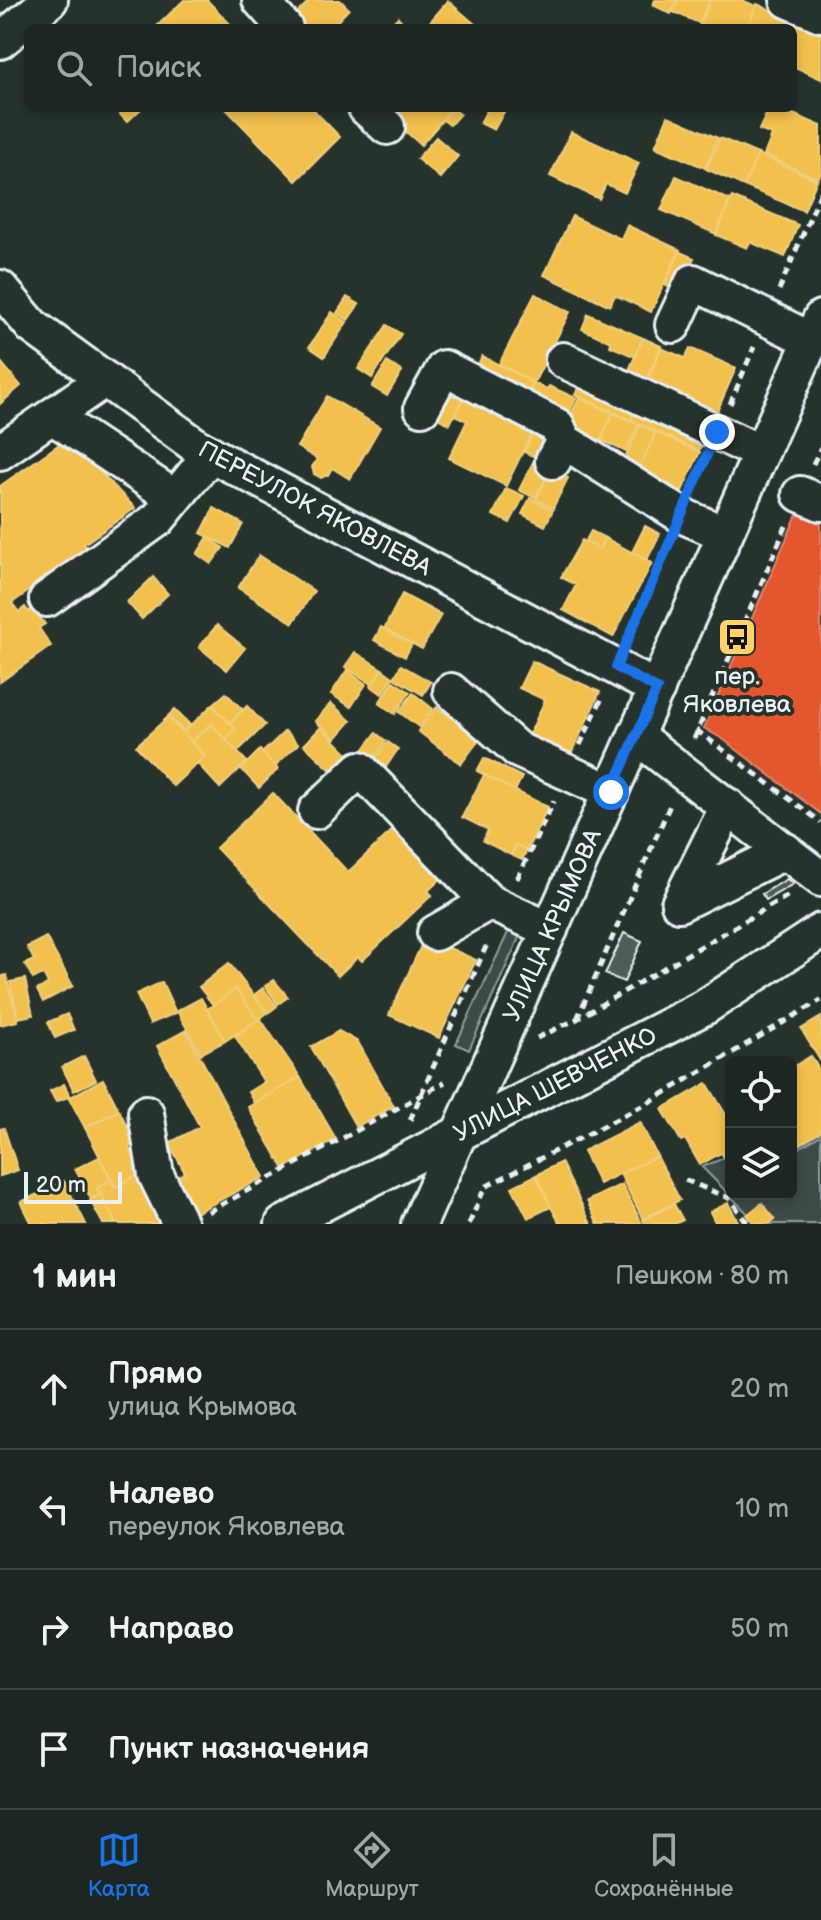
<!DOCTYPE html>
<html lang="ru">
<meta charset="utf-8">
<style>
:root{--surface:#1c2622;--page:#252e2a;--text:#f1f3f6;--muted:#a0a5a5;--line:#3a4340;--accent:#1a73e8}
body{margin:0;font-family:"Balsamiq Sans",sans-serif;background:var(--page);color:var(--text)}
.controls{position:absolute;right:24px;bottom:24px;display:grid;overflow:hidden;border-radius:12px;box-shadow:0 4px 12px #0003}
.controls button{width:72px;height:72px;display:grid;place-items:center;padding:0;border:0;border-bottom:2px solid var(--line);background:var(--surface);color:var(--text);font:40px sans-serif}
.scale{position:absolute;left:24px;bottom:20px;width:98px;box-sizing:border-box;padding-left:8px;border:4px solid #e8f1f8;border-top:0;font-size:22px;line-height:28px;white-space:nowrap;color:#e8f1f8;-webkit-text-stroke:6px #26332d;paint-order:stroke}
.stop{position:absolute;width:24px;height:24px;margin:-18px;border:6px solid #1a73e8;border-radius:50%;background:#fff}
.stop.end{background:#1a73e8;border-color:#fff;box-shadow:0 2px 8px #0008}
.list{margin:0;padding:0;list-style:none}
h2{display:flex;justify-content:space-between;align-items:center;height:104px;margin:0;padding:0 32px;font-size:34px}
h2 small{font-size:26px;font-weight:400;color:var(--muted)}
.list li{display:grid;grid-template-columns:52px 1fr auto;gap:24px;align-items:center;box-sizing:border-box;height:120px;padding:0 32px;border-top:2px solid var(--line)}
.list b{display:block;font-size:30px;white-space:nowrap}
.list p{margin:0;font-size:26px;white-space:nowrap;color:var(--muted)}
.list em{font-size:26px;font-style:normal;color:var(--muted)}
.icon{flex:none;width:44px;height:44px;fill:none;stroke:currentColor;stroke-width:2;stroke-linecap:round;stroke-linejoin:round}
.map{position:relative;flex:none;width:821px;height:1224px;overflow:hidden}
.search{position:absolute;background:var(--surface);box-shadow:0 4px 12px #0003;left:24px;right:24px;top:24px;height:88px;display:flex;align-items:center;gap:20px;box-sizing:border-box;padding:0 28px;border-radius:12px;color:var(--muted);font-size:30px}
.sheet{height:584px;background:var(--surface)}
nav{display:flex;justify-content:space-around;align-items:center;box-sizing:border-box;height:112px;border-top:2px solid var(--line);background:var(--surface);font-size:22px;color:var(--muted)}
nav a{display:grid;justify-items:center;gap:4px}
nav .on{color:var(--accent)}
.map>svg:first-child{display:block}
.green{fill:#3e4b47;stroke:#939ea0;stroke-width:2}
.homes{fill:#f2c14e;stroke:#efcf81;stroke-width:2}
.shops{fill:#e4572e;stroke:#e5856b;stroke-width:2}
.building{fill:#505c59;stroke:#e8f1f8;stroke-width:2}
.lines{fill:none;stroke-linecap:round;stroke-linejoin:round}
.minor-casing{stroke:#e8f1f8;stroke-width:40}
.path{stroke:#e8f1f8;stroke-width:5;stroke-dasharray:8 6;stroke-linecap:butt}
.minor{stroke:#26332d;stroke-width:34}
.route{stroke:#1a73e8;stroke-width:10}
.labels{text-anchor:middle;stroke-width:8;stroke-linejoin:round;paint-order:stroke}
.street-label{font-size:24px;fill:#e8f1f8;stroke:#26332d}
.poi-label{font-size:24px;fill:#e8f1f8;stroke:#26332d}
</style>
<div class="map">
<svg width="821" height="1224" viewBox="0 0 821 1224">
<rect width="100%" height="100%" fill="#26332d"/>
<filter id="ink" filterUnits="userSpaceOnUse"><feTurbulence type="fractalNoise" baseFrequency=".0125" numOctaves="2"/><feDisplacementMap in="SourceGraphic" scale="16" xChannelSelector="R" yChannelSelector="G"/><feConvolveMatrix kernelMatrix="1 2 1 2 8 2 1 2 1" color-interpolation-filters="sRGB"/></filter>
<g filter="url(#ink)">
<g class="green">
<path d="M511,926L522,931L469,1050L456,1044Z"/>
<path d="M821,1135V1224H758L702,1167L731,1155V1194H791V1153Z"/>
</g>
<g class="homes">
<path d="M184,0H207L234,28H155Z"/>
<path d="M310,0H340L349,9L331,28H306L294,16Z"/>
<path d="M655,0H677L671,14L653,5Z"/>
<path d="M678,0H710L699,23L673,12Z"/>
<path d="M711,0H742L756,6L747,28H704L699,26Z"/>
<path d="M448,1L475,24L471,28H431L427,25Z"/>
<path d="M757,4L816,30L821,18V79L793,66V28H747Z"/>
<path d="M398,17L408,28H387Z"/>
<path d="M114,108H142L127,122Z"/>
<path d="M225,108H312L340,137L296,181Z"/>
<path d="M395,108H453L421,145L388,116Z"/>
<path d="M488,108H497L504,112L494,130L480,123Z"/>
<path d="M769,108H779L821,126V172L818,179L764,155L772,135L759,130Z"/>
<path d="M453,109L460,114L450,125L443,120Z"/>
<path d="M668,116L718,138L705,168L655,147Z"/>
<path d="M571,132L639,163L625,193L606,184L599,199L550,176Z"/>
<path d="M436,137L458,156L440,178L417,159Z"/>
<path d="M720,138L758,154L744,186L706,169Z"/>
<path d="M758,154L817,180L804,211L744,186Z"/>
<path d="M676,176L730,200L716,234L661,210Z"/>
<path d="M732,197L798,225L785,257L750,242L747,248L716,235Z"/>
<path d="M572,216L621,239L627,225L680,250L651,312L615,295L610,306L544,275Z"/>
<path d="M680,252L694,258L678,291L664,285Z"/>
<path d="M535,294L570,312L534,383L499,364Z"/>
<path d="M347,297L359,304L348,320L337,313Z"/>
<path d="M332,312L347,322L324,357L309,347Z"/>
<path d="M588,314L643,338L635,357L610,346L611,342L582,329Z"/>
<path d="M387,325L401,334L372,378L358,369Z"/>
<path d="M643,338L661,346L647,378L629,370Z"/>
<path d="M661,348L685,358L690,348L736,368L713,421L668,401L673,390L648,379Z"/>
<path d="M482,356L534,383L525,401L473,374Z"/>
<path d="M0,361L21,386L0,404Z"/>
<path d="M387,362L402,371L387,396L372,387Z"/>
<path d="M582,379L638,404L631,420L575,395Z"/>
<path d="M534,383L547,389L549,386L576,398L566,421L525,401Z"/>
<path d="M460,384L468,388L450,424L437,418L442,409L439,407L447,392L454,396Z"/>
<path d="M468,388L537,423L506,486L449,458L467,421L455,415Z"/>
<path d="M327,396L380,427L350,479L332,468L328,475L321,478L314,474L312,467L317,459L297,447Z"/>
<path d="M579,398L613,413L600,441L566,425Z"/>
<path d="M638,405L706,436L699,451L631,420Z"/>
<path d="M613,413L639,424L626,452L601,440Z"/>
<path d="M640,425L656,432L639,470L623,463Z"/>
<path d="M535,429L548,436L537,458L524,452Z"/>
<path d="M656,432L700,452L676,504L638,471Z"/>
<path d="M68,438L135,508L84,544L88,549L12,603L19,612L25,607L29,612L33,608L45,624L39,628L51,646L0,682V486Z"/>
<path d="M534,460L551,469L535,498L519,490Z"/>
<path d="M551,470L568,478L553,508L536,499Z"/>
<path d="M506,488L524,496L510,523L493,515Z"/>
<path d="M530,498L553,510L545,526L522,514Z"/>
<path d="M214,508L243,524L230,548L201,533Z"/>
<path d="M645,526L660,534L647,560L632,552Z"/>
<path d="M591,531L605,538L599,549L585,542Z"/>
<path d="M208,537L223,548L211,564L197,554Z"/>
<path d="M605,538L652,563L613,637L563,610L576,585L561,577L582,540L599,549Z"/>
<path d="M259,555L314,591L293,623L238,588Z"/>
<path d="M153,577L168,594L142,619L127,602Z"/>
<path d="M402,594L441,615L422,649L384,629Z"/>
<path d="M217,625L245,648L227,670L199,647Z"/>
<path d="M381,627L412,644L405,657L374,640Z"/>
<path d="M355,652L382,669L372,684L345,667Z"/>
<path d="M532,661L600,692L569,759L527,740L545,700L519,688Z"/>
<path d="M401,665L431,682L423,695L394,678Z"/>
<path d="M382,669L393,677L382,694L371,686Z"/>
<path d="M347,670L366,684L351,707L331,694Z"/>
<path d="M393,681L410,692L395,714L379,703Z"/>
<path d="M226,693L243,710L230,723L212,705Z"/>
<path d="M413,693L433,709L419,727L399,712Z"/>
<path d="M331,703L351,721L335,739L315,721Z"/>
<path d="M212,705L236,729L225,739L211,724L192,742L183,733Z"/>
<path d="M247,706L265,725L237,752L225,739L236,729L230,723Z"/>
<path d="M437,707L479,740L461,764L418,731Z"/>
<path d="M175,709L190,725L183,731L168,716Z"/>
<path d="M168,717L205,756L173,786L136,746Z"/>
<path d="M211,724L247,762L220,788L197,763L205,756L192,742Z"/>
<path d="M321,727L349,755L333,772L304,745Z"/>
<path d="M285,731L298,744L275,766L262,753Z"/>
<path d="M376,733L386,741L374,758L363,750Z"/>
<path d="M388,742L398,749L386,767L375,759Z"/>
<path d="M260,750L278,769L259,788L241,769Z"/>
<path d="M484,758L522,777L515,791L477,771Z"/>
<path d="M484,775L548,807L527,850L516,845L511,855L483,841L488,830L462,817Z"/>
<path d="M273,793L348,872L400,823L447,873L428,891L432,895L362,961L358,957L338,976L216,848Z"/>
<path d="M516,845L527,850L522,860L511,855Z"/>
<path d="M46,937L73,986L43,1002L37,990L48,984L43,974L33,979L25,964L34,960L27,947Z"/>
<path d="M425,937L476,960L439,1038L389,1015Z"/>
<path d="M229,963L267,1013L258,1020L236,989L214,1006L199,987Z"/>
<path d="M6,975L18,1021L0,1025V977Z"/>
<path d="M25,979L33,1015L18,1018L10,982Z"/>
<path d="M274,980L288,997L278,1004L265,986Z"/>
<path d="M162,982L176,1013L150,1024L136,994Z"/>
<path d="M263,988L277,1006L268,1013L254,995Z"/>
<path d="M236,989L258,1020L225,1041L207,1009Z"/>
<path d="M201,998L225,1041L201,1054L177,1011Z"/>
<path d="M67,1014L74,1030L55,1038L48,1022Z"/>
<path d="M821,1017V1062L801,1029Z"/>
<path d="M260,1018L300,1077L254,1103L248,1092L264,1082L235,1036Z"/>
<path d="M186,1030L264,1177L190,1216L171,1180L185,1173L169,1143L200,1127L157,1046Z"/>
<path d="M339,1031L358,1042L394,1106L356,1127L311,1047Z"/>
<path d="M84,1056L96,1080L74,1091L62,1067Z"/>
<path d="M811,1056L821,1073V1132L791,1150V1068Z"/>
<path d="M300,1077L336,1139L284,1169L248,1107Z"/>
<path d="M103,1079L119,1110L85,1128L69,1098Z"/>
<path d="M707,1083L731,1123V1153L724,1157L721,1153L700,1165L685,1139L681,1141L662,1109Z"/>
<path d="M64,1084L70,1096L56,1102L50,1091Z"/>
<path d="M119,1110L136,1143L129,1147L143,1172L115,1187L85,1128Z"/>
<path d="M640,1122L657,1156L599,1184L583,1151Z"/>
<path d="M4,1128L18,1170L0,1176V1129Z"/>
<path d="M657,1156L680,1200L643,1219L620,1174Z"/>
<path d="M99,1157L112,1180L97,1188L101,1194L91,1199L75,1169Z"/>
<path d="M561,1162L591,1224H560L551,1207L536,1175Z"/>
<path d="M143,1172L170,1224H116L97,1188L112,1180L115,1187Z"/>
<path d="M536,1175L551,1207L528,1218L512,1187Z"/>
<path d="M64,1181L86,1224H32L21,1202Z"/>
<path d="M622,1184L642,1224H598L587,1201Z"/>
<path d="M101,1194L116,1224H103L90,1200Z"/>
<path d="M728,1203L739,1223L716,1224L710,1212Z"/>
<path d="M762,1203L775,1219L769,1224H754L747,1215Z"/>
<path d="M674,1204L683,1220L675,1224H645L643,1220Z"/>
</g>
<path class="shops" d="M798,512L821,522V814L724,740L704,728Z"/>
<g class="building">
<path d="M787,879L793,884L766,900L762,894Z"/>
<path d="M624,933L642,941L624,982L605,974Z"/>
</g>
<g class="lines">
<defs>
<g id="minor">
<path d="M260,0L285,28"/>
<path d="M788,0L821,14"/>
<path d="M0,41L50,0"/>
<path d="M366,108L387,127"/>
<path d="M0,288L32,326L199,448L657,689"/>
<path d="M673,325L693,282L811,340"/>
<path d="M563,360L761,453"/>
<path d="M422,408L444,368L557,426L564,441"/>
<path d="M52,416L175,498"/>
<path d="M0,452L105,379"/>
<path d="M553,461L564,441L681,515L725,534"/>
<path d="M800,494L821,503"/>
<path d="M47,599L158,519L211,454"/>
<path d="M451,691L518,750L611,792"/>
<path d="M636,736L821,879"/>
<path d="M728,806L679,904L786,851"/>
<path d="M316,811L360,769L489,902L550,930"/>
<path d="M435,933L489,902"/>
<path d="M146,1113L156,1175L180,1224"/>
<path d="M283,1224L705,1007L821,931"/>
<path d="M419,1224L821,318"/>
</g>
</defs>
<use href="#minor" class="minor-casing"/>
<g class="path">
<path d="M779,290L821,192"/>
<path d="M730,404L754,347"/>
<path d="M813,464L821,447"/>
<path d="M695,485L705,461"/>
<path d="M628,639L668,545"/>
<path d="M696,730L821,822"/>
<path d="M694,739L787,524"/>
<path d="M580,745L603,696"/>
<path d="M517,879L554,801"/>
<path d="M577,1019L670,805"/>
<path d="M537,1038L577,1019L789,895"/>
<path d="M410,1120L488,942"/>
<path d="M685,1180L729,1198L748,1224"/>
<path d="M208,1212L445,1082"/>
<path d="M469,1224L485,1187L646,1104L821,1000"/>
</g>
<use href="#minor" class="minor"/>
</g>
</g>
<g class="lines" filter="url(#ink)">
<path class="route" d="M611,792L657,689L616,667L717,432"/>
</g>
<defs>
<symbol id="bus-square" viewBox="-11 -11 22 22"><rect x="-9" y="-9" width="18" height="18" rx="4" fill="#ffd166" stroke="#26332d"/><path d="M-5-6H5V4H4V6H2V4H-2V6H-4V4H-5ZM-3.5-4V0h7V-4ZM-3.5 1.2v1.5H-2V1.2ZM2 1.2v1.5H3.5V1.2Z" fill="#111"/></symbol>
</defs>
<g fill-rule="evenodd">
<use href="#bus-square" x="715" y="615" width="44" height="44"/>
</g>
<g class="labels">
<g class="street-label">
<text transform="translate(315 508) rotate(28)" y="8">ПЕРЕУЛОК ЯКОВЛЕВА</text>
<text transform="translate(552 925) rotate(-66)" y="8">УЛИЦА КРЫМОВА</text>
<text transform="translate(555 1084) rotate(-27)" y="8">УЛИЦА ШЕВЧЕНКО</text>
</g>
<g class="poi-label">
<text x="737" y="684">пер.<tspan x="737" dy="28">Яковлева</tspan></text>
</g>
</g>
</svg>
<div class="controls">
<button><svg class="icon" aria-label="locate" viewBox="0 0 24 24"><circle cx="12" cy="12" r="6"/><path d="M12 2v4M12 18v4M2 12h4M18 12h4"/></svg></button>
<button><svg class="icon" aria-label="layers" viewBox="0 0 24 24"><path d="M12 4l9 5-9 5-9-5zM3 14l9 5 9-5"/></svg></button>
</div>
<div class="scale">20 m</div>
<div class="stop" style="left:611px;top:792px"></div>
<div class="stop end" style="left:717px;top:432px"></div>
<div class="search"><svg class="icon" aria-label="search" viewBox="0 0 24 24"><circle cx="10" cy="10" r="6"/><path d="M15 15l6 6"/></svg>Поиск</div>
</div>
<section class="sheet">
<h2>1 мин<small>Пешком · 80 m</small></h2>
<ul class="list">
<li><svg class="icon" aria-label="ahead" viewBox="0 0 24 24"><path d="M12 20V5M6 11l6-6 6 6"/></svg><div><b>Прямо</b><p>улица Крымова</p></div><em>20 m</em></li>
<li><svg class="icon" aria-label="left" viewBox="0 0 24 24"><path d="M17 20v-9H6M10 6l-5 5 5 5"/></svg><div><b>Налево</b><p>переулок Яковлева</p></div><em>10 m</em></li>
<li><svg class="icon" aria-label="right" viewBox="0 0 24 24"><path d="M7 20v-9h11M14 6l5 5-5 5"/></svg><div><b>Направо</b></div><em>50 m</em></li>
<li><svg class="icon" aria-label="arrive" viewBox="0 0 24 24"><path d="M6 21V4h12l-3 4 3 4H6"/></svg><div><b>Пункт назначения</b></div></li>
</ul>
</section>
<nav>
<a class="on"><svg class="icon" aria-label="map" viewBox="0 0 24 24"><path d="M3 6l6-2 6 2 6-2v14l-6 2-6-2-6 2zM9 4v14M15 6v14"/></svg>Карта</a>
<a><svg class="icon" aria-label="directions" viewBox="0 0 24 24"><path d="M12 3l9 9-9 9-9-9zM9 14v-3h6M13 9l2 2-2 2"/></svg>Маршрут</a>
<a><svg class="icon" aria-label="saved" viewBox="0 0 24 24"><path d="M7 4h10v16l-5-4-5 4z"/></svg>Сохранённые</a>
</nav>
